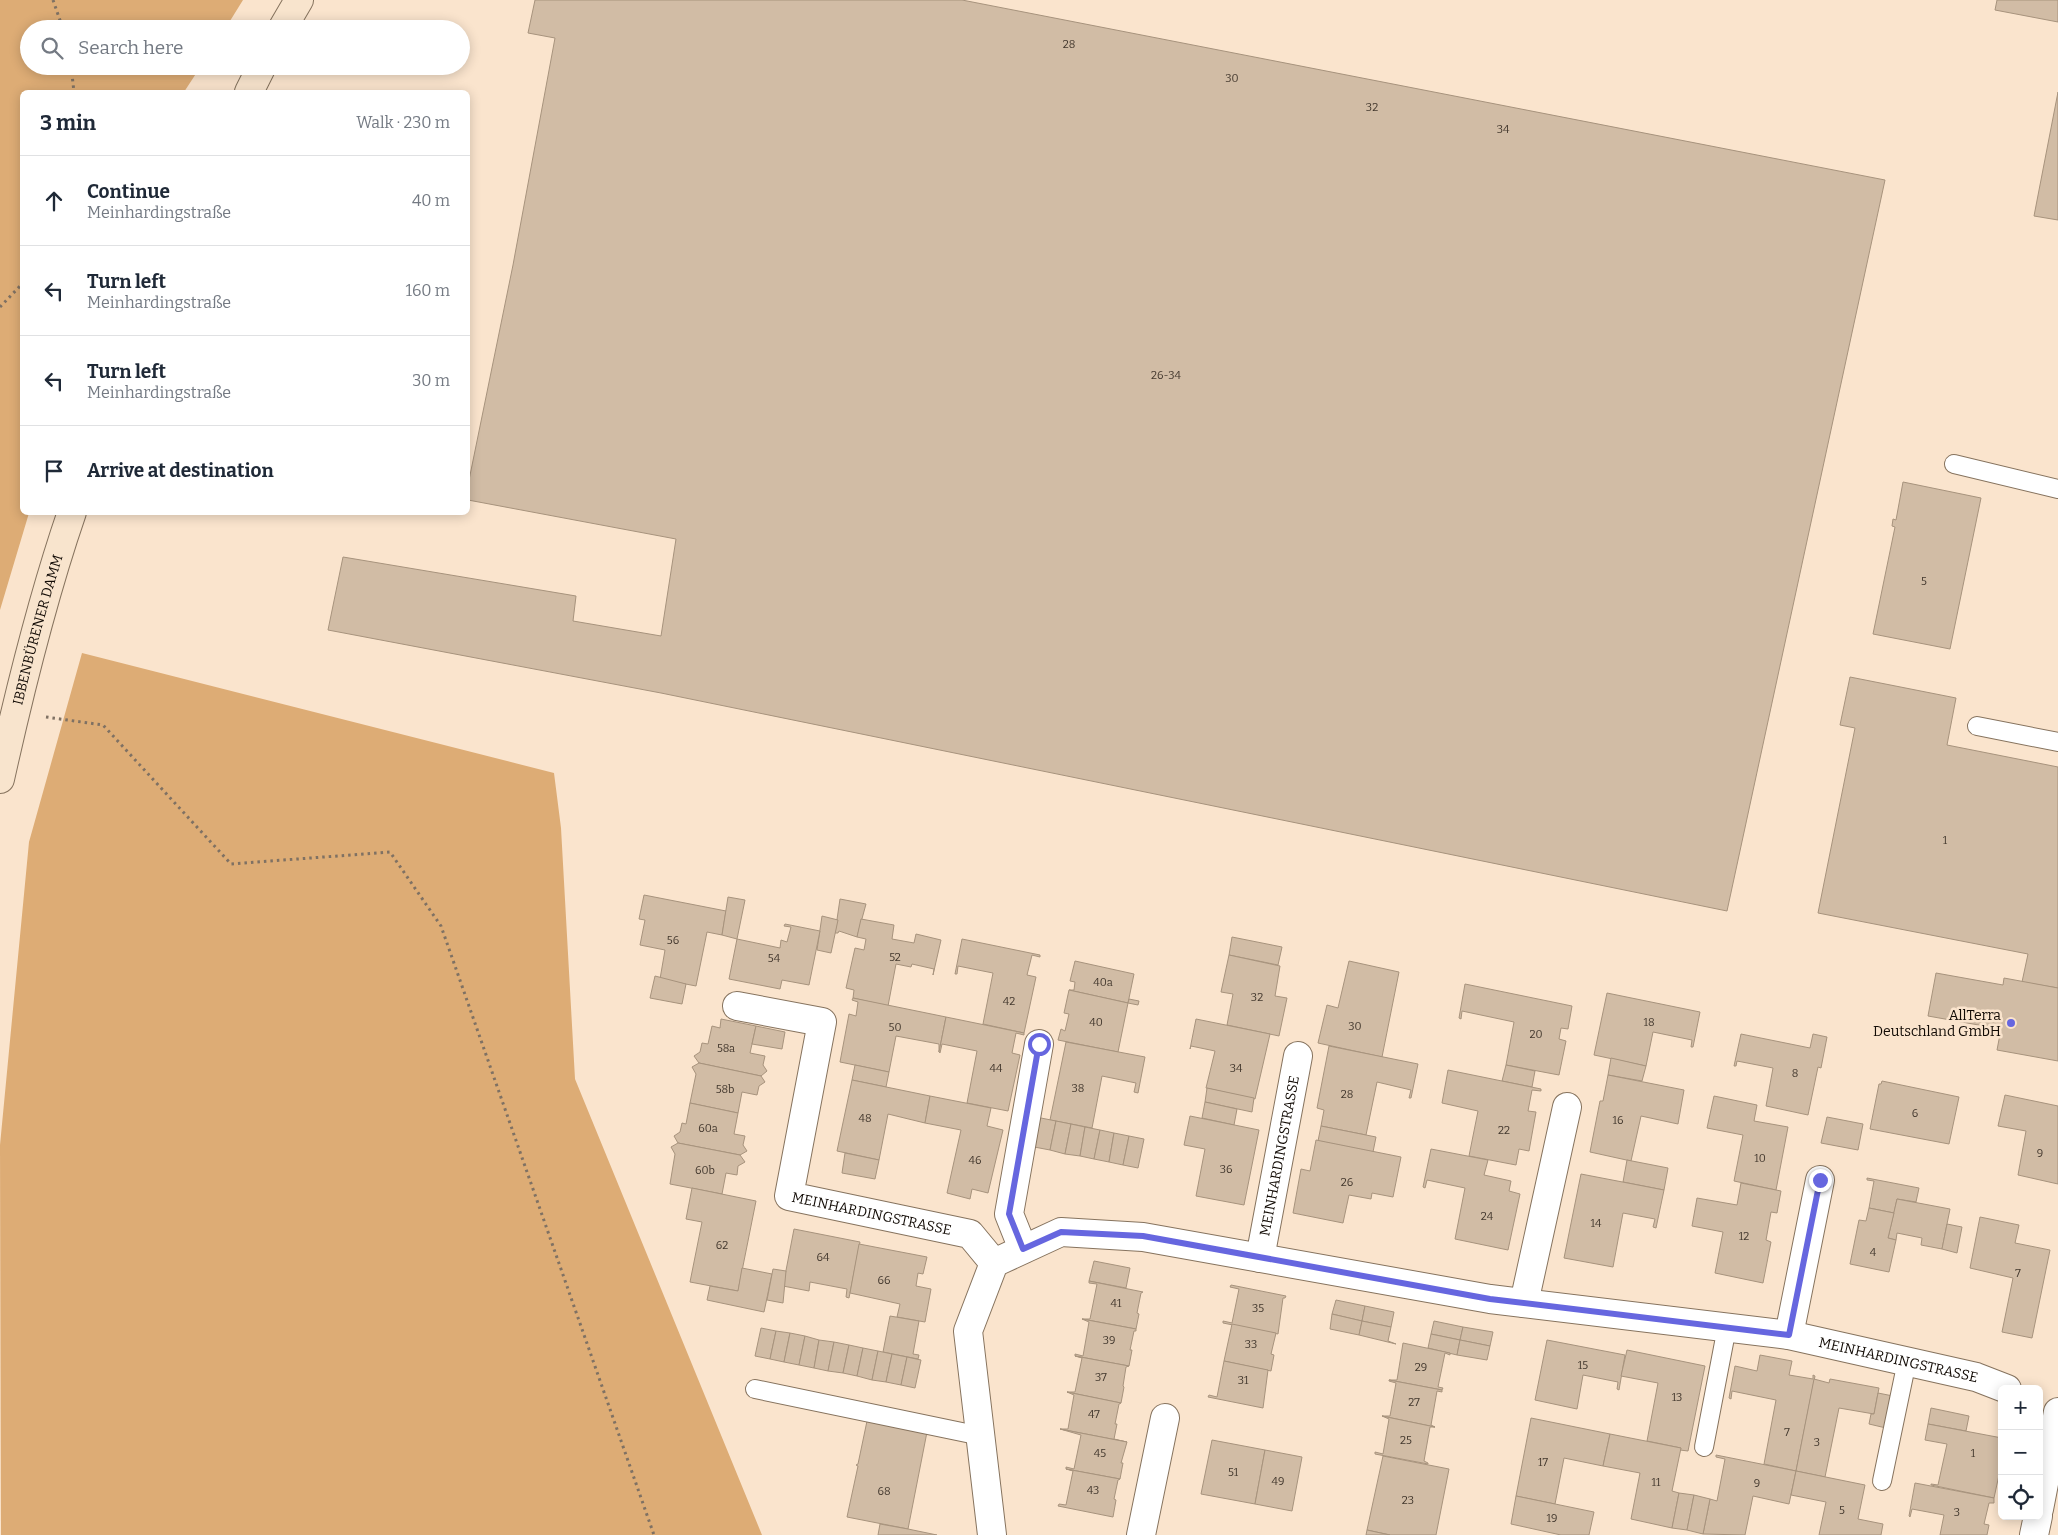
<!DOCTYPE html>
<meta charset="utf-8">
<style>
:root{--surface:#fff;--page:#f6f6f7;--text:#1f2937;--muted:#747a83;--line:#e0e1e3}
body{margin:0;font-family:Bitter,serif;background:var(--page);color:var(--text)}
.controls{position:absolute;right:15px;bottom:15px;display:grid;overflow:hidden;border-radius:8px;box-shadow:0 2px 12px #0003}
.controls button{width:45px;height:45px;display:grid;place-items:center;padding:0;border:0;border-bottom:1px solid var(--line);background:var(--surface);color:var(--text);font:25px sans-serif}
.stop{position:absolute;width:15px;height:15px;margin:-11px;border:4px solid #6666df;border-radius:50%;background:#fff}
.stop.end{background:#6666df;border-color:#fff;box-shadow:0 1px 5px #0008}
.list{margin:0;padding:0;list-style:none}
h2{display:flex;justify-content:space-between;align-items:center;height:65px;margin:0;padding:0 20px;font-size:21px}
h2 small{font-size:16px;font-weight:400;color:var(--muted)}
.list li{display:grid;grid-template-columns:32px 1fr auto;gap:15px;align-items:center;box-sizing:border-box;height:90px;padding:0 20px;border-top:1px solid var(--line)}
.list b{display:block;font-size:19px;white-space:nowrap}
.list p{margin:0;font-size:16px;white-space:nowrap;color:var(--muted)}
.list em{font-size:16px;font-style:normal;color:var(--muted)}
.icon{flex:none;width:28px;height:28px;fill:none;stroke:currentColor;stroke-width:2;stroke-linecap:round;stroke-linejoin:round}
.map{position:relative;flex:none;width:2058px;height:1535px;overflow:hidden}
.search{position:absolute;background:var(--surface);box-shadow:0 2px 12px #0003;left:20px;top:20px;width:450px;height:55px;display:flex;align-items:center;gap:12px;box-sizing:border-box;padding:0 18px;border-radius:28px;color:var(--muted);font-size:19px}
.panel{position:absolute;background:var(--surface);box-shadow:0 2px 12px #0003;left:20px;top:90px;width:450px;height:425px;border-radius:8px}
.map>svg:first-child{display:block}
.forest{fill:#ddac75}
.building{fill:#d1bca5;stroke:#a7937d}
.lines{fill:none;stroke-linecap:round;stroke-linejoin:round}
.lane-casing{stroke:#86735e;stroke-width:20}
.street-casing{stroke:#86735e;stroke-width:30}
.secondary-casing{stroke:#86735e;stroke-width:30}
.path{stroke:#7f7163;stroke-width:3;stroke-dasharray:2.5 4;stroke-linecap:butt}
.lane{stroke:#fff;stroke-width:18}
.street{stroke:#fff;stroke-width:28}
.secondary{stroke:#f8e4cd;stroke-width:28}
.route{stroke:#6666df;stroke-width:6}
.poi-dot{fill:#6666df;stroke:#fae4cd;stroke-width:2}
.labels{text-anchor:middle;stroke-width:5;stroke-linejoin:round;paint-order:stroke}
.number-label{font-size:11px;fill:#42372d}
.street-label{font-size:14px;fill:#120b05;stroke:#fae4cd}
.poi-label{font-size:14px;fill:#120b05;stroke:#fae4cd;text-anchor:end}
</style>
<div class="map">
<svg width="2058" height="1535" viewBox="0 0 2058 1535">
<rect width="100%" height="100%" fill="#fae4cd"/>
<g class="forest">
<path d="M0,0H243L225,29H29V66H201L184,92H22V512L29,513L0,610Z"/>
<path d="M82,653L554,773L561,828L575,1079L762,1535H1L0,1145L29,842Z"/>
</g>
<g class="building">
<path d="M535,0H962L1885,180L1727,911L661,693L328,630L343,557L576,596L573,621L661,636L676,539L468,500V485L513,265L555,38L528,33Z"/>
<path d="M1997,0H2058V22L1995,10Z"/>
<path d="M2058,92V220L2034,216Z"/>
<path d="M1903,482L1981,498L1950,649L1873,634L1895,527L1892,526L1893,519L1896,520Z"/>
<path d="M1850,677L1956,698L1947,745L2058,767V988L2022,982L2028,954L1818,913L1855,728L1840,725Z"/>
<path d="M644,895L726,911L722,935L707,932L696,986L660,979L665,950L640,945L645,920L639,919Z"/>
<path d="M728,897L745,900L737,939L722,935Z"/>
<path d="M840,899L866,904L857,937L839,931L838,933H835Z"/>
<path d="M822,916L838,920L831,953L817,950Z"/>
<path d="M861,919L894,925L892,939L914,943L916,934L941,940L933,975L934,969L912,964L911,967L896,964L888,1006L853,998L854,990L846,988L855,948L864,950L866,939L857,937Z"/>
<path d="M785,924L820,931L809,985L782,980L780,989L729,979L737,939L780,948L781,940L787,942L791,927L784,926Z"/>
<path d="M1232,937L1282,947L1278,965L1229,955Z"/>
<path d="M962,939L1040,955V957L1032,955L1027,975L1036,977L1024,1033L983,1024L993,973L958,966L957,974H955Z"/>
<path d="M1229,955L1280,966L1275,996L1287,998L1279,1036L1227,1025L1233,994L1221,992Z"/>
<path d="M1075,961L1134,974L1128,1003L1069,990H1074L1075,982L1070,981Z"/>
<path d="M1349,961L1399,972L1382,1057L1318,1043L1327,1005L1338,1008Z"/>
<path d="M1936,973L2003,985L2004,978L2058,988V1061L1997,1050L2001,1029L1928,1016Z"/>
<path d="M655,976L686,984L682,1004L650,998Z"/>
<path d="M1465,984L1572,1006L1568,1029L1561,1028L1559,1039L1566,1041L1559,1075L1506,1065L1514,1022L1462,1011L1461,1019L1459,1018Z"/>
<path d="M1069,990L1128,1003L1118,1052L1058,1040L1061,1029L1065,1031L1069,1014L1064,1013Z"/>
<path d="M1607,993L1700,1012L1693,1047H1691L1692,1040L1653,1032L1646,1066L1594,1055Z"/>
<path d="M853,998L946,1017L939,1052V1044L896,1036L889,1072L840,1062L849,1014L856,1016L858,1002L852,1000Z"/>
<path d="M1129,999L1139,1001L1138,1005L1128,1003Z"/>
<path d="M946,1017L1024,1033V1035L1016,1033L1012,1053L1020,1055L1008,1111L967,1103L977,1051L942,1044L940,1053L939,1052Z"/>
<path d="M721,1019L756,1026L750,1053L765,1056L763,1065L767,1071L761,1076L699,1063L694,1056L700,1052L702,1043L708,1044L712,1026L720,1028Z"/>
<path d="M1196,1019L1270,1034L1255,1099L1206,1088L1215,1051L1191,1046L1190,1049Z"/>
<path d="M756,1026L785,1032L782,1049L752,1044Z"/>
<path d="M1741,1034L1810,1048L1813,1034L1827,1037L1821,1068L1818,1067L1808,1115L1766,1106L1773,1068L1737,1061L1736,1066H1734Z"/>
<path d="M1066,1042L1145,1057L1138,1093L1134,1092L1136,1083L1102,1076L1092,1128L1050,1120Z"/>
<path d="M1329,1046L1418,1064L1411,1098H1409L1411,1090L1377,1082L1366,1135L1321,1126L1324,1110L1317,1108Z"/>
<path d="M1611,1058L1646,1066L1642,1081L1608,1075Z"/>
<path d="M699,1063L761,1076L765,1082L759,1086L757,1095L742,1092L738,1113L690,1103L696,1074L692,1067Z"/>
<path d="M855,1065L889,1072L886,1087L852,1080Z"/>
<path d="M1506,1065L1535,1071L1532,1087L1502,1081Z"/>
<path d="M1448,1070L1541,1089V1091L1532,1090L1528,1111L1536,1112L1529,1151L1519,1149L1516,1165L1469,1156L1478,1111L1442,1103Z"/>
<path d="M1608,1075L1684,1090L1678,1124L1641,1116L1631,1161L1590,1152L1600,1101H1603Z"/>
<path d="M852,1080L930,1096L925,1123L888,1114L879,1160L837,1151Z"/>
<path d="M1882,1081L1959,1097L1949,1144L1870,1129L1879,1084H1881Z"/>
<path d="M1207,1088L1254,1098L1252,1112L1205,1102Z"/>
<path d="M2005,1095L2058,1106V1184L2018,1175L2026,1131L1998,1126Z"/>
<path d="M930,1096L991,1108L987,1126L1003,1130L988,1193L972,1189L970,1199L947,1193L961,1130L925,1123Z"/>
<path d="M1714,1096L1757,1105L1754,1121L1788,1127L1776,1190L1734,1181L1743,1135L1707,1128Z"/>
<path d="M1205,1102L1237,1109L1234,1125L1202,1118Z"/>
<path d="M690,1103L738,1113L734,1134L745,1136L743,1145L747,1151L740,1155L678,1143L674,1136L680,1132L682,1123L686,1124Z"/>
<path d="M1190,1116L1259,1130L1244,1205L1196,1196L1205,1149L1184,1145Z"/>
<path d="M1036,1117L1056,1121L1050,1150L1029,1146Z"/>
<path d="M1827,1117L1863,1124L1858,1150L1821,1143Z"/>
<path d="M1056,1121L1071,1124L1065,1154L1050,1150Z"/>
<path d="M1071,1124L1085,1127L1080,1156L1065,1154Z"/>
<path d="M1321,1126L1376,1137L1373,1152L1318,1141Z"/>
<path d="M1085,1127L1100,1130L1094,1159L1080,1156Z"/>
<path d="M1100,1130L1114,1133L1109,1162L1094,1159Z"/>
<path d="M1114,1133L1129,1136L1123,1165L1109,1162Z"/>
<path d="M1129,1136L1144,1139L1138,1168L1123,1165Z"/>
<path d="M1316,1140L1401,1157L1393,1197L1372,1193L1371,1199L1349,1195L1343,1223L1293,1213L1301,1169L1310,1171Z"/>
<path d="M678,1143L740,1155L745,1162L738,1166L737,1175L726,1173L722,1194L670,1184L675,1154L671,1147Z"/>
<path d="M1431,1149L1488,1160L1484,1175L1511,1181L1509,1191L1520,1194L1508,1250L1455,1239L1465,1188L1427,1180L1425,1188L1423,1187Z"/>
<path d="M845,1153L879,1160L875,1179L842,1173Z"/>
<path d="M1627,1160L1668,1168L1664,1190L1623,1182Z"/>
<path d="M1581,1174L1664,1190L1656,1228L1653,1227L1655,1219L1623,1213L1613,1267L1564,1258Z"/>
<path d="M1867,1178L1919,1188L1916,1202L1897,1199L1894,1213L1869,1208L1874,1181L1867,1180Z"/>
<path d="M1741,1183L1781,1191L1777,1213L1771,1212L1766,1240L1771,1242L1763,1283L1715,1273L1723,1232L1692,1226L1697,1198L1737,1205Z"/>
<path d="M692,1188L756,1201L738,1291L690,1282L702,1222L686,1219Z"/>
<path d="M1897,1199L1950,1209L1942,1249L1921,1245L1922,1238L1897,1233L1896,1240L1888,1238Z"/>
<path d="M1869,1208L1894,1213L1888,1238L1896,1240L1889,1272L1850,1264L1859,1220L1866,1221Z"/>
<path d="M1980,1217L2019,1225L2015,1243L2050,1250L2032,1338L2002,1332L2013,1278L1970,1268Z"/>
<path d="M1947,1224L1962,1227L1957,1253L1942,1249Z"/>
<path d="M794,1229L860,1242L849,1298L846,1297L847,1289L810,1282L809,1291L783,1286Z"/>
<path d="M859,1244L927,1257L923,1274L918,1273L916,1286L931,1289L925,1322L897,1317L900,1304L850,1293Z"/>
<path d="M1094,1261L1130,1268L1126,1288L1089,1281Z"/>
<path d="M742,1268L772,1274L764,1312L707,1300L710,1286L738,1291Z"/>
<path d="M773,1269L786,1271L783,1303L767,1300Z"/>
<path d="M1089,1281L1143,1292L1141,1293L1137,1313L1139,1314L1136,1329L1082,1319H1090L1097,1284L1089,1283Z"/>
<path d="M1231,1285L1286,1296L1285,1298H1283L1278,1334L1223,1323V1321L1232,1323L1239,1289L1230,1287Z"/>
<path d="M1336,1300L1365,1306L1362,1321L1332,1314Z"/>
<path d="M1365,1306L1394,1312L1391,1327L1362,1321Z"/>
<path d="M1332,1314L1362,1321L1359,1335L1330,1329Z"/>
<path d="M890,1316L919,1321L913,1354L919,1355L918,1359L883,1352Z"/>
<path d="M1082,1319L1136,1329V1331H1134L1130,1350H1132L1129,1366L1075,1356V1354L1083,1356L1089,1322Z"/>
<path d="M1362,1321L1391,1327L1388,1341L1396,1344L1359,1335Z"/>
<path d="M1434,1321L1463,1327L1460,1340L1431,1334Z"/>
<path d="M1232,1324L1276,1333L1271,1354L1274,1355L1271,1371L1224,1361Z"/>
<path d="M1463,1327L1493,1332L1490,1346L1460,1340Z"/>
<path d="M761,1328L776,1331L770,1359L755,1356Z"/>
<path d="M776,1331L790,1333L784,1362L770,1359Z"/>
<path d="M790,1333L805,1336L799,1365L784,1362Z"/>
<path d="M1431,1334L1460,1340L1457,1355L1428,1348Z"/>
<path d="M805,1336L819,1340L814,1368L799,1365Z"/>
<path d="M819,1340L834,1342L828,1371L814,1368Z"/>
<path d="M1460,1340L1490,1346L1487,1360L1457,1355Z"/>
<path d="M1547,1340L1625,1355L1619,1390L1617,1389L1618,1382L1583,1375L1577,1409L1535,1400Z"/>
<path d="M834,1342L849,1345L843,1373L828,1371Z"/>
<path d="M1403,1343L1450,1353V1355L1445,1353L1438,1387L1443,1388L1442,1390L1389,1380H1397Z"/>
<path d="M849,1345L863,1348L857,1376L843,1373Z"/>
<path d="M863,1348L878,1351L872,1380L857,1376Z"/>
<path d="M1627,1350L1705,1366L1688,1451L1680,1450L1681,1448L1647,1441L1658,1383L1621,1376Z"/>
<path d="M878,1351L892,1354L886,1382L872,1380Z"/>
<path d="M892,1354L907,1357L901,1385L886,1382Z"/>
<path d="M1760,1355L1792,1361L1789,1375L1813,1379V1375L1815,1376L1796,1471L1764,1464L1776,1400L1732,1391L1731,1399L1729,1398L1735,1366L1757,1371Z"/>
<path d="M1075,1356L1129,1366L1126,1367L1123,1386L1124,1387L1121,1403L1067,1392H1075L1082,1358Z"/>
<path d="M907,1357L921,1360L915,1388L901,1385Z"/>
<path d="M1224,1361L1268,1370L1263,1408L1208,1397L1209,1395L1217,1397Z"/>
<path d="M1814,1379L1829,1383L1830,1379L1879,1388L1874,1414L1839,1408L1825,1477L1796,1471Z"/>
<path d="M1389,1380L1442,1390V1392L1437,1391L1431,1425L1435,1427L1382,1416H1390L1396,1383L1389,1381Z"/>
<path d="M1067,1392L1121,1403L1119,1404L1115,1424H1117L1114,1439L1127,1442L1060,1429H1068L1074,1395Z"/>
<path d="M1878,1393L1893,1396L1886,1428L1869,1424L1871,1414H1874Z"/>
<path d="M1931,1408L1969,1416L1966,1431L1928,1424Z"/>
<path d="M1382,1416L1435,1427H1430L1424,1461L1428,1463V1464L1375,1454V1452L1383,1454L1389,1419Z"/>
<path d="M1531,1418L1610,1434L1603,1466L1564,1458L1555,1504L1516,1496Z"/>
<path d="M867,1421L927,1432L908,1529L847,1517L858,1466L856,1465L858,1464Z"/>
<path d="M1928,1424L2002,1438V1461L1994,1498L1931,1485V1484L1938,1485L1947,1444L1925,1440Z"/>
<path d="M1060,1429L1127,1442L1121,1463H1123L1120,1479L1066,1469V1467L1074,1469L1081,1435Z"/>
<path d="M1610,1434L1681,1448L1672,1491L1679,1493L1672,1528L1631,1519L1640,1473L1603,1466Z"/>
<path d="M1212,1440L1265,1450L1255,1504L1201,1494Z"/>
<path d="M1265,1450L1302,1457L1292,1511L1255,1504Z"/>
<path d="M1716,1455L1796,1471L1789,1504L1753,1496L1745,1535L1703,1534L1710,1499L1717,1501L1725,1459L1716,1457Z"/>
<path d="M1383,1456L1449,1469L1436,1535H1390L1367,1530Z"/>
<path d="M1066,1469L1120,1479L1118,1480L1114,1499L1116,1500L1113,1517L1058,1506L1059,1504L1066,1505L1073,1471Z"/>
<path d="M1796,1471L1865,1485L1858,1519L1883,1524L1881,1535H1819L1826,1502L1791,1495Z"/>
<path d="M1915,1483L1994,1498V1503H1989L1984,1524L1989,1525L1987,1535H1940L1944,1515L1912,1509L1910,1517L1909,1516Z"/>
<path d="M1679,1493L1694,1495L1687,1530L1672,1528Z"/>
<path d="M1694,1495L1710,1499L1703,1534L1687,1530Z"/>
<path d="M1516,1496L1594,1512L1589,1535H1561L1511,1524Z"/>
<path d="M880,1524L908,1529L937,1535H878Z"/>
<path d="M1367,1530L1390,1535H1366Z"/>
</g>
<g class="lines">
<defs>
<g id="lane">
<path d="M1954,464L2058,489"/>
<path d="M1977,726L2058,742"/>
<path d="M755,1389L981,1436"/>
<path d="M1704,1447L1727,1327"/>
<path d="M1882,1481L1907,1361"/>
</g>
<g id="street">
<path id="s1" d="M737,1006L822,1022L789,1196L970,1234L994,1263"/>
<path d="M1023,1249L1009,1214L1039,1044"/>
<path id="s2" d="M1260,1258L1298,1056"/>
<path d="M1524,1303L1567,1107"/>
<path d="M1789,1335L1820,1180"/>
<path d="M2039,1509L2058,1412"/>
<path id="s3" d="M992,1535L968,1331L994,1263L1061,1232L1143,1237L1490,1299L1789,1335L1976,1377L2007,1389"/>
<path d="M1141,1535L1165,1418"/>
<path d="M2034,1535L2038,1516"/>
</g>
<g id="secondary">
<path d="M282,29L299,0"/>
<path d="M249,92L262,66"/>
<path id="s4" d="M0,779C20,689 42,599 72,512"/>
</g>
</defs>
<use href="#lane" class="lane-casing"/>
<use href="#street" class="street-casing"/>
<use href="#secondary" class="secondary-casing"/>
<g class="path">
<path d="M53,0L63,29"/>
<path d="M71,66L74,92"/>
<path d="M0,307L22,284"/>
<path d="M46,717L103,725L231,864L390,852L441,926L654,1535"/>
</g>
<use href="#lane" class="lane"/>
<use href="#street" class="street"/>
<use href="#secondary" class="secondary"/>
</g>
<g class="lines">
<path class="route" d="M1039,1044L1009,1214L1023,1249L1061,1232L1143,1236L1490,1299L1789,1335L1820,1180"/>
</g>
<circle class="poi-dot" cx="2011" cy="1023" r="5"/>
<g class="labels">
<g class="number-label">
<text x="1069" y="48">28</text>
<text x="1232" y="82">30</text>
<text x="1372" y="111">32</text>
<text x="1503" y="133">34</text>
<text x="1166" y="379">26-34</text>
<text x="1924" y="585">5</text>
<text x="1945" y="844">1</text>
<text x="673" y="944">56</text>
<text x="895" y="961">52</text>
<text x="774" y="962">54</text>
<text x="1103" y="986">40a</text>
<text x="1257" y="1001">32</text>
<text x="1009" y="1005">42</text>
<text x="1096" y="1026">40</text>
<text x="1649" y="1026">18</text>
<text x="1355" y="1030">30</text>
<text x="895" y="1031">50</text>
<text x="1536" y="1038">20</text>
<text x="726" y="1052">58a</text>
<text x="996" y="1072">44</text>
<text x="1236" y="1072">34</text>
<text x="1795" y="1077">8</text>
<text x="1078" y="1092">38</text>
<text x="725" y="1093">58b</text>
<text x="1347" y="1098">28</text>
<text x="1915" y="1117">6</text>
<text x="865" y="1122">48</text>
<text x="1618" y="1124">16</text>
<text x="708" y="1132">60a</text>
<text x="1504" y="1134">22</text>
<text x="2040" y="1157">9</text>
<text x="1760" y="1162">10</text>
<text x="975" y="1164">46</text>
<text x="1226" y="1173">36</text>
<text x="705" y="1174">60b</text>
<text x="1347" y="1186">26</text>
<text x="1487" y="1220">24</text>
<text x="1596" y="1227">14</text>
<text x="1744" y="1240">12</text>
<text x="722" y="1249">62</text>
<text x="1873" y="1256">4</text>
<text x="823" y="1261">64</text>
<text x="2018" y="1277">7</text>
<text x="884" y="1284">66</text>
<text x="1116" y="1307">41</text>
<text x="1258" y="1312">35</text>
<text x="1109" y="1344">39</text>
<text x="1251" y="1348">33</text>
<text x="1583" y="1369">15</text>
<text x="1421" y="1371">29</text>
<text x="1101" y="1381">37</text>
<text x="1243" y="1384">31</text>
<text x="1677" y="1401">13</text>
<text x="1414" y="1406">27</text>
<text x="1094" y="1418">47</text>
<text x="1787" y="1436">7</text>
<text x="1406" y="1444">25</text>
<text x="1817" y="1446">3</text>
<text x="1100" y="1457">45</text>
<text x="1973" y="1457">1</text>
<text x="1543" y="1466">17</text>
<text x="1233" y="1476">51</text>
<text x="1278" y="1485">49</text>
<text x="1656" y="1486">11</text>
<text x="1757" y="1487">9</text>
<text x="1093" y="1494">43</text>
<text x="884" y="1495">68</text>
<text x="1408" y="1504">23</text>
<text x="1842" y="1514">5</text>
<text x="1957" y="1516">3</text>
<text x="1552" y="1522">19</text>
</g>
<g class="street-label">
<text dy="5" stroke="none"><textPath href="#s4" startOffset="154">IBBENBÜRENER DAMM</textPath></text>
<text dy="5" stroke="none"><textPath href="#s2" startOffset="104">MEINHARDINGSTRASSE</textPath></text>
<text dy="5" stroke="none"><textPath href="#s1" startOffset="348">MEINHARDINGSTRASSE</textPath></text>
<text dy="5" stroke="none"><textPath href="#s3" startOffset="1200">MEINHARDINGSTRASSE</textPath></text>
</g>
<g class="poi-label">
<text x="2001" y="1020">AllTerra<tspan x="2001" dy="16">Deutschland GmbH</tspan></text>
</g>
</g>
</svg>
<div class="controls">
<button>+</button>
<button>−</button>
<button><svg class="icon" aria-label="locate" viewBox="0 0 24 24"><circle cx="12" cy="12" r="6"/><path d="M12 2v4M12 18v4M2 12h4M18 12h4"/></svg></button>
</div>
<div class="stop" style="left:1039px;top:1044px"></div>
<div class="stop end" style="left:1820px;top:1180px"></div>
<div class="search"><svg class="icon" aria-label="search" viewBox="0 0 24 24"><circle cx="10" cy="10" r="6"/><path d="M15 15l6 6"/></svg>Search here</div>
<section class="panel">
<h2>3 min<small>Walk · 230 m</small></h2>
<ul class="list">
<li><svg class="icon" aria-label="ahead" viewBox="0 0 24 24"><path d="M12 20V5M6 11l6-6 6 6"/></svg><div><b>Continue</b><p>Meinhardingstraße</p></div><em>40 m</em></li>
<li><svg class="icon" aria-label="left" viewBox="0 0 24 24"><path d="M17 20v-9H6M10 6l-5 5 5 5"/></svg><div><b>Turn left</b><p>Meinhardingstraße</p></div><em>160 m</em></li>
<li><svg class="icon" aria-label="left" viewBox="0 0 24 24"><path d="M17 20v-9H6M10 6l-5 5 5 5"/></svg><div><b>Turn left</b><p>Meinhardingstraße</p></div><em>30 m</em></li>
<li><svg class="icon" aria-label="arrive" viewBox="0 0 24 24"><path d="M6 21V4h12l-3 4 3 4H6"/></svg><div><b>Arrive at destination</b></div></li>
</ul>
</section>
</div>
